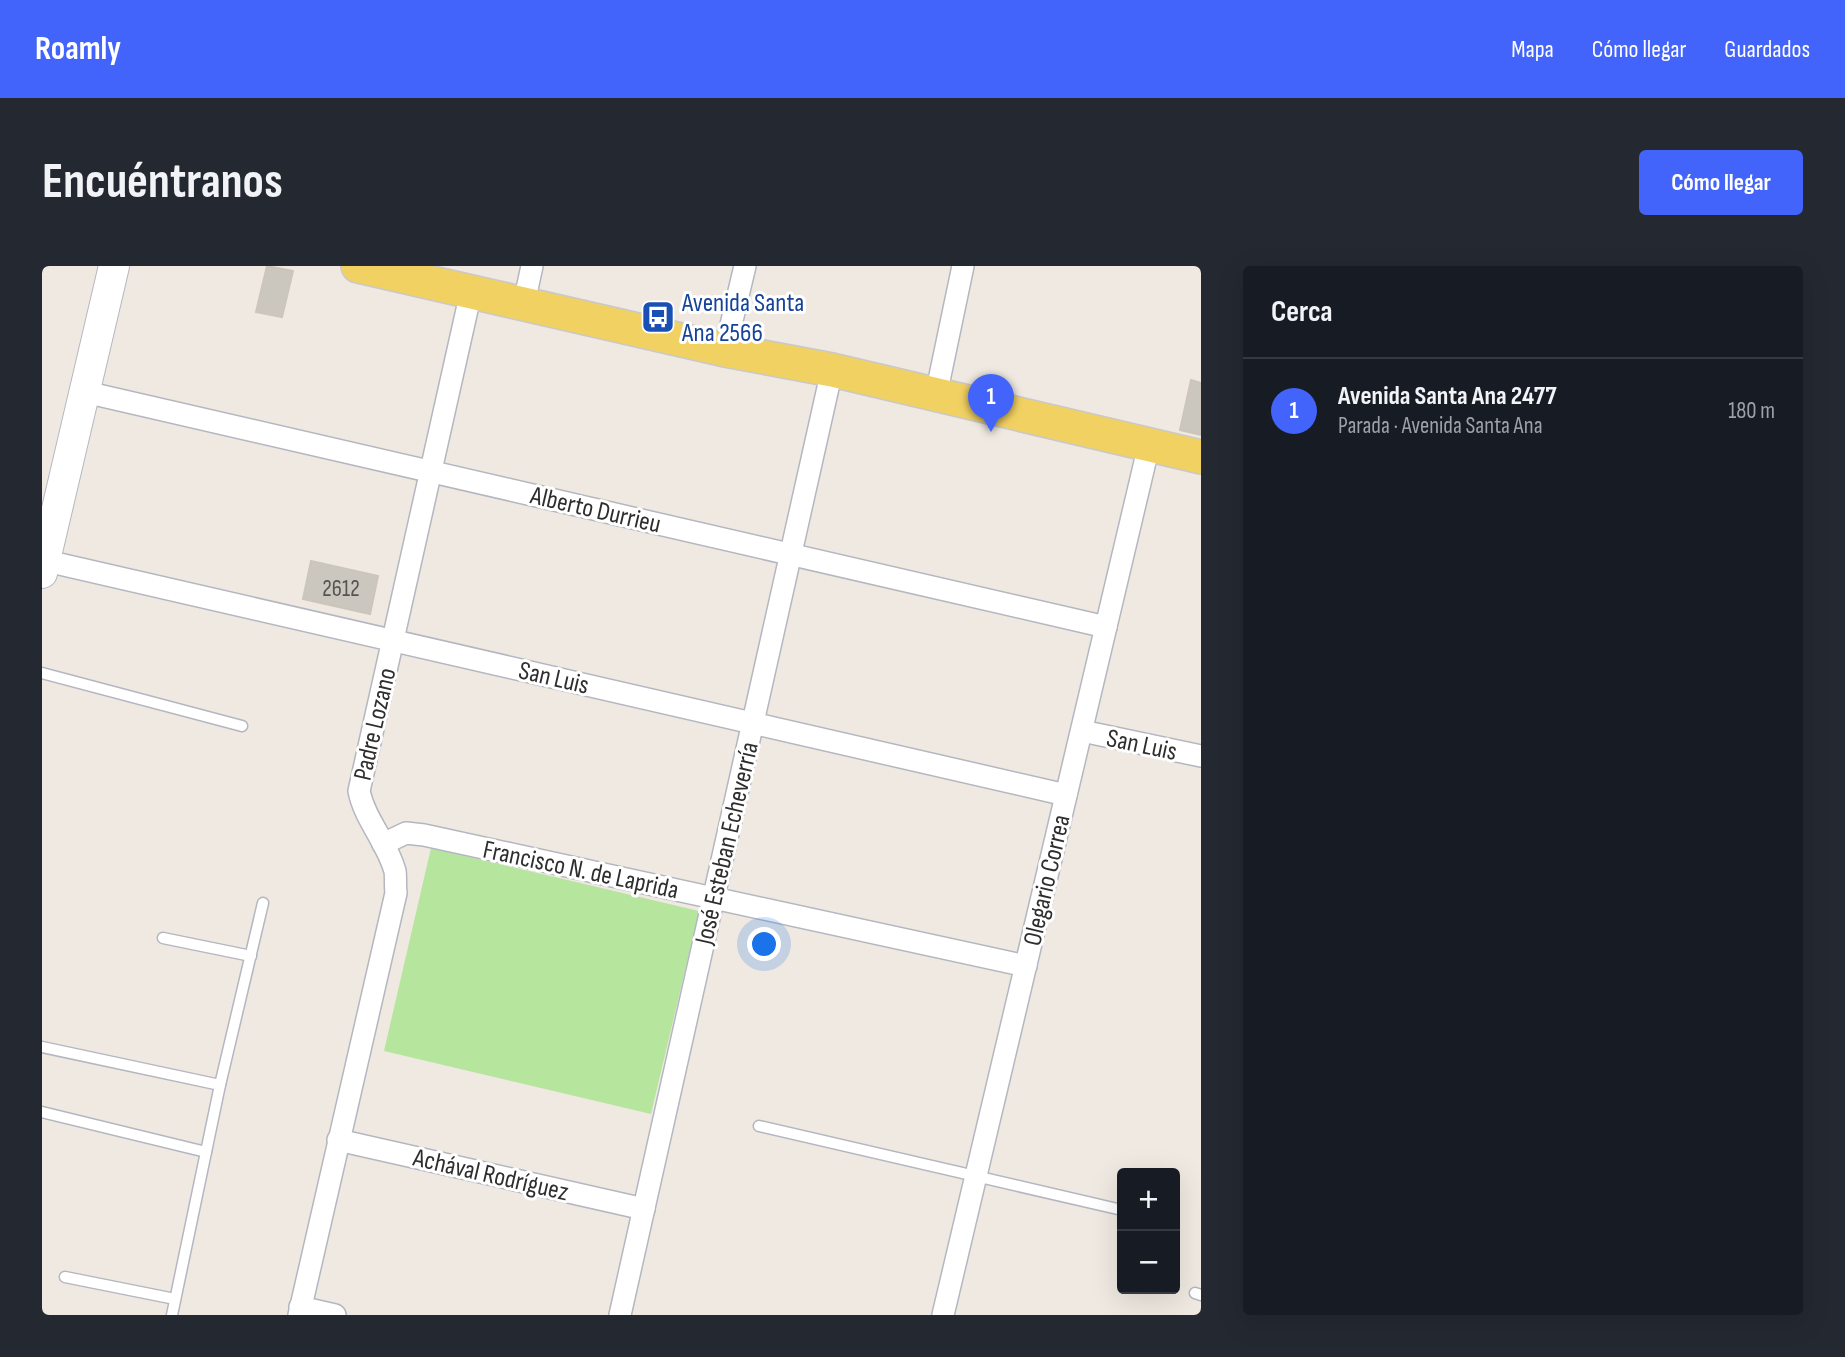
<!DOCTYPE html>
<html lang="es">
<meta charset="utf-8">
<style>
:root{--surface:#171b24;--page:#242831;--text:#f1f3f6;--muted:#9ea1a6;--line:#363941;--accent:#4264fb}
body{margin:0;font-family:"Sofia Sans Condensed",sans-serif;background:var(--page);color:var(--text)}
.controls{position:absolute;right:21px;bottom:21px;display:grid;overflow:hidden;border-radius:7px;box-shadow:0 7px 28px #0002}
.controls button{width:63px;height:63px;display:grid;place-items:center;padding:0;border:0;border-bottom:2px solid var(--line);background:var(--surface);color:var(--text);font:35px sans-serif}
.you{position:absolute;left:723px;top:679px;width:24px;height:24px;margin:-18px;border:5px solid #fff;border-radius:50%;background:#1a73e8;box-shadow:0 0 0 10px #1a73e833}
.badge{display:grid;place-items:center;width:46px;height:46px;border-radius:50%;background:var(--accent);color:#fff;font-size:23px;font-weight:700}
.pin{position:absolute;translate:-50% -58px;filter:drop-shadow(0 2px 4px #0008)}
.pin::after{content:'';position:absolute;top:37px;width:24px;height:21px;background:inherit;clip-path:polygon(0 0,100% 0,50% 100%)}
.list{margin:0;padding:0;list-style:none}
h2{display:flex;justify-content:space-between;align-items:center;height:91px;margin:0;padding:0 28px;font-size:30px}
h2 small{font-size:23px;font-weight:400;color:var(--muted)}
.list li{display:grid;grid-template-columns:46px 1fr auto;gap:21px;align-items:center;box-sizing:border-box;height:105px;padding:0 28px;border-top:2px solid var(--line)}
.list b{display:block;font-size:26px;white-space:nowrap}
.list p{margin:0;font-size:23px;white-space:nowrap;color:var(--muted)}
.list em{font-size:23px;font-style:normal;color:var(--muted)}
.map{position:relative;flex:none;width:1159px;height:1049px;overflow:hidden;border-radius:7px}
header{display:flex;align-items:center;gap:42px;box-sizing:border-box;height:98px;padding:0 35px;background:var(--accent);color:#fff}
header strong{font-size:33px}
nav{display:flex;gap:38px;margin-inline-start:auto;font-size:24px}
.intro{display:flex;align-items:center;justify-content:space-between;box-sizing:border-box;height:168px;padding:0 42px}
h1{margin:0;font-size:49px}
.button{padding:18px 32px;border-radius:7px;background:var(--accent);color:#fff;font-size:24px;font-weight:700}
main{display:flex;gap:42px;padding:0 42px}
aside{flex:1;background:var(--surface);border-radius:7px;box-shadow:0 7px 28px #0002}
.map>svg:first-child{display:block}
.green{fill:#b6e59e}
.building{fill:#cbc7bf;stroke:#cbc5ba;stroke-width:2}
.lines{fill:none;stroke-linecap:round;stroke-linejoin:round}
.lane-casing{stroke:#b4b7c1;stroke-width:13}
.street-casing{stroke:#b4b7c1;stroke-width:24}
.secondary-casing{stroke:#b4b7c1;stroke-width:32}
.primary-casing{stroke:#c9c9c9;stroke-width:36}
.lane{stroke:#fff;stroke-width:10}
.street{stroke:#fff;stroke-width:21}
.secondary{stroke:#fff;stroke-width:30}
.primary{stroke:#f2d163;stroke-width:33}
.labels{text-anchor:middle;stroke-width:6;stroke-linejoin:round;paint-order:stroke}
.number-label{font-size:23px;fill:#555452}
.transit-label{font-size:26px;fill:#164399;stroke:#fff;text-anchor:start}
.street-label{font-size:26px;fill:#2e2e2e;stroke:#fff}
</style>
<header>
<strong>Roamly</strong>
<nav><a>Mapa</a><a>Cómo llegar</a><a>Guardados</a></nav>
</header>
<div class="intro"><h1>Encuéntranos</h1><a class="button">Cómo llegar</a></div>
<main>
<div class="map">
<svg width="1159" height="1049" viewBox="0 0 1159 1049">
<rect width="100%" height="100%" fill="#efe9e1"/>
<path class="green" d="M389,582L657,645L609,848L342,785Z"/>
<g class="building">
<path d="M225,0L251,5L240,51L214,46Z"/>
<path d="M1149,114L1159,117V169L1138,164Z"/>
<path d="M269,295L336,310L328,348L261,333Z"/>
</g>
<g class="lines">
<defs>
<g id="lane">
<path d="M0,407L200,460"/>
<path d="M121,672L209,690"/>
<path d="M0,781L178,819"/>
<path d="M0,846L164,886"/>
<path d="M717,860L1080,944"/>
<path d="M23,1011L133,1033"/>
<path d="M1153,1027L1159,1029"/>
<path d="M130,1049L178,819L221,637"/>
</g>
<g id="street">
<path d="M482,37L490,0"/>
<path d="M683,84L703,0"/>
<path d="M43,126L1064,361"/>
<path d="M894,129L921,0"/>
<path d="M0,294L1024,529"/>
<path d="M1040,465L1159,490"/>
<path d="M341,578L364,567L382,569L984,700"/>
<path d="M296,874L602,943"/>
<path d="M258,1041L293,1049"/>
<path d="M257,1049L354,627C353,620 354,612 353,605C345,576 323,554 317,525L429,26"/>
<path d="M578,1049L790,104"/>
<path d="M901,1049L1107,179"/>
</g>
<path id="secondary" d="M0,307L72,0"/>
<path id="primary" d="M316,0L683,84L790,104L1159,191"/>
</defs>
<use href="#lane" class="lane-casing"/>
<use href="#street" class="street-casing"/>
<use href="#secondary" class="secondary-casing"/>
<use href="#primary" class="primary-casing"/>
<use href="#lane" class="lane"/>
<use href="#street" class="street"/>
<use href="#secondary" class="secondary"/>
<use href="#primary" class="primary"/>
</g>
<defs>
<symbol id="bus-square" viewBox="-11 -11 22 22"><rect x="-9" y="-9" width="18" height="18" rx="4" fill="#1a4fb4" stroke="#fff"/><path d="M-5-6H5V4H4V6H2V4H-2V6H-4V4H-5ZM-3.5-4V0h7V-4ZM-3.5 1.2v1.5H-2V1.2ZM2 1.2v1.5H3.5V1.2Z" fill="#fff"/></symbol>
</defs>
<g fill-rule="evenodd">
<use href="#bus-square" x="597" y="32" width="38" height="38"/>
</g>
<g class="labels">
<g class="number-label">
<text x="299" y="330">2612</text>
</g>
<g class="transit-label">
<text x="640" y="45">Avenida Santa<tspan x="640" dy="30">Ana 2566</tspan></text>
</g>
<g class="street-label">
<text transform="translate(554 243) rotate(13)" y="9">Alberto Durrieu</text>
<text transform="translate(512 411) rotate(13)" y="9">San Luis</text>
<text transform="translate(332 458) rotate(-77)" y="9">Padre Lozano</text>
<text transform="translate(1100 478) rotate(12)" y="9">San Luis</text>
<text transform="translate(684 577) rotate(-77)" y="9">José Esteban Echeverría</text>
<text transform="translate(539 603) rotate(12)" y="9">Francisco N. de Laprida</text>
<text transform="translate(1004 614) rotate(-77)" y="9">Olegario Correa</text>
<text transform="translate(449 908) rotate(13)" y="9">Achával Rodríguez</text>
</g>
</g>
</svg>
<div class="controls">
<button>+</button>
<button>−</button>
</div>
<div class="you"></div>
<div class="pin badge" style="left:949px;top:166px">1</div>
</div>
<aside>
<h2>Cerca<small></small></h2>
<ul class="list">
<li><span class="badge">1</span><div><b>Avenida Santa Ana 2477</b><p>Parada · Avenida Santa Ana</p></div><em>180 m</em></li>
</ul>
</aside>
</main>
